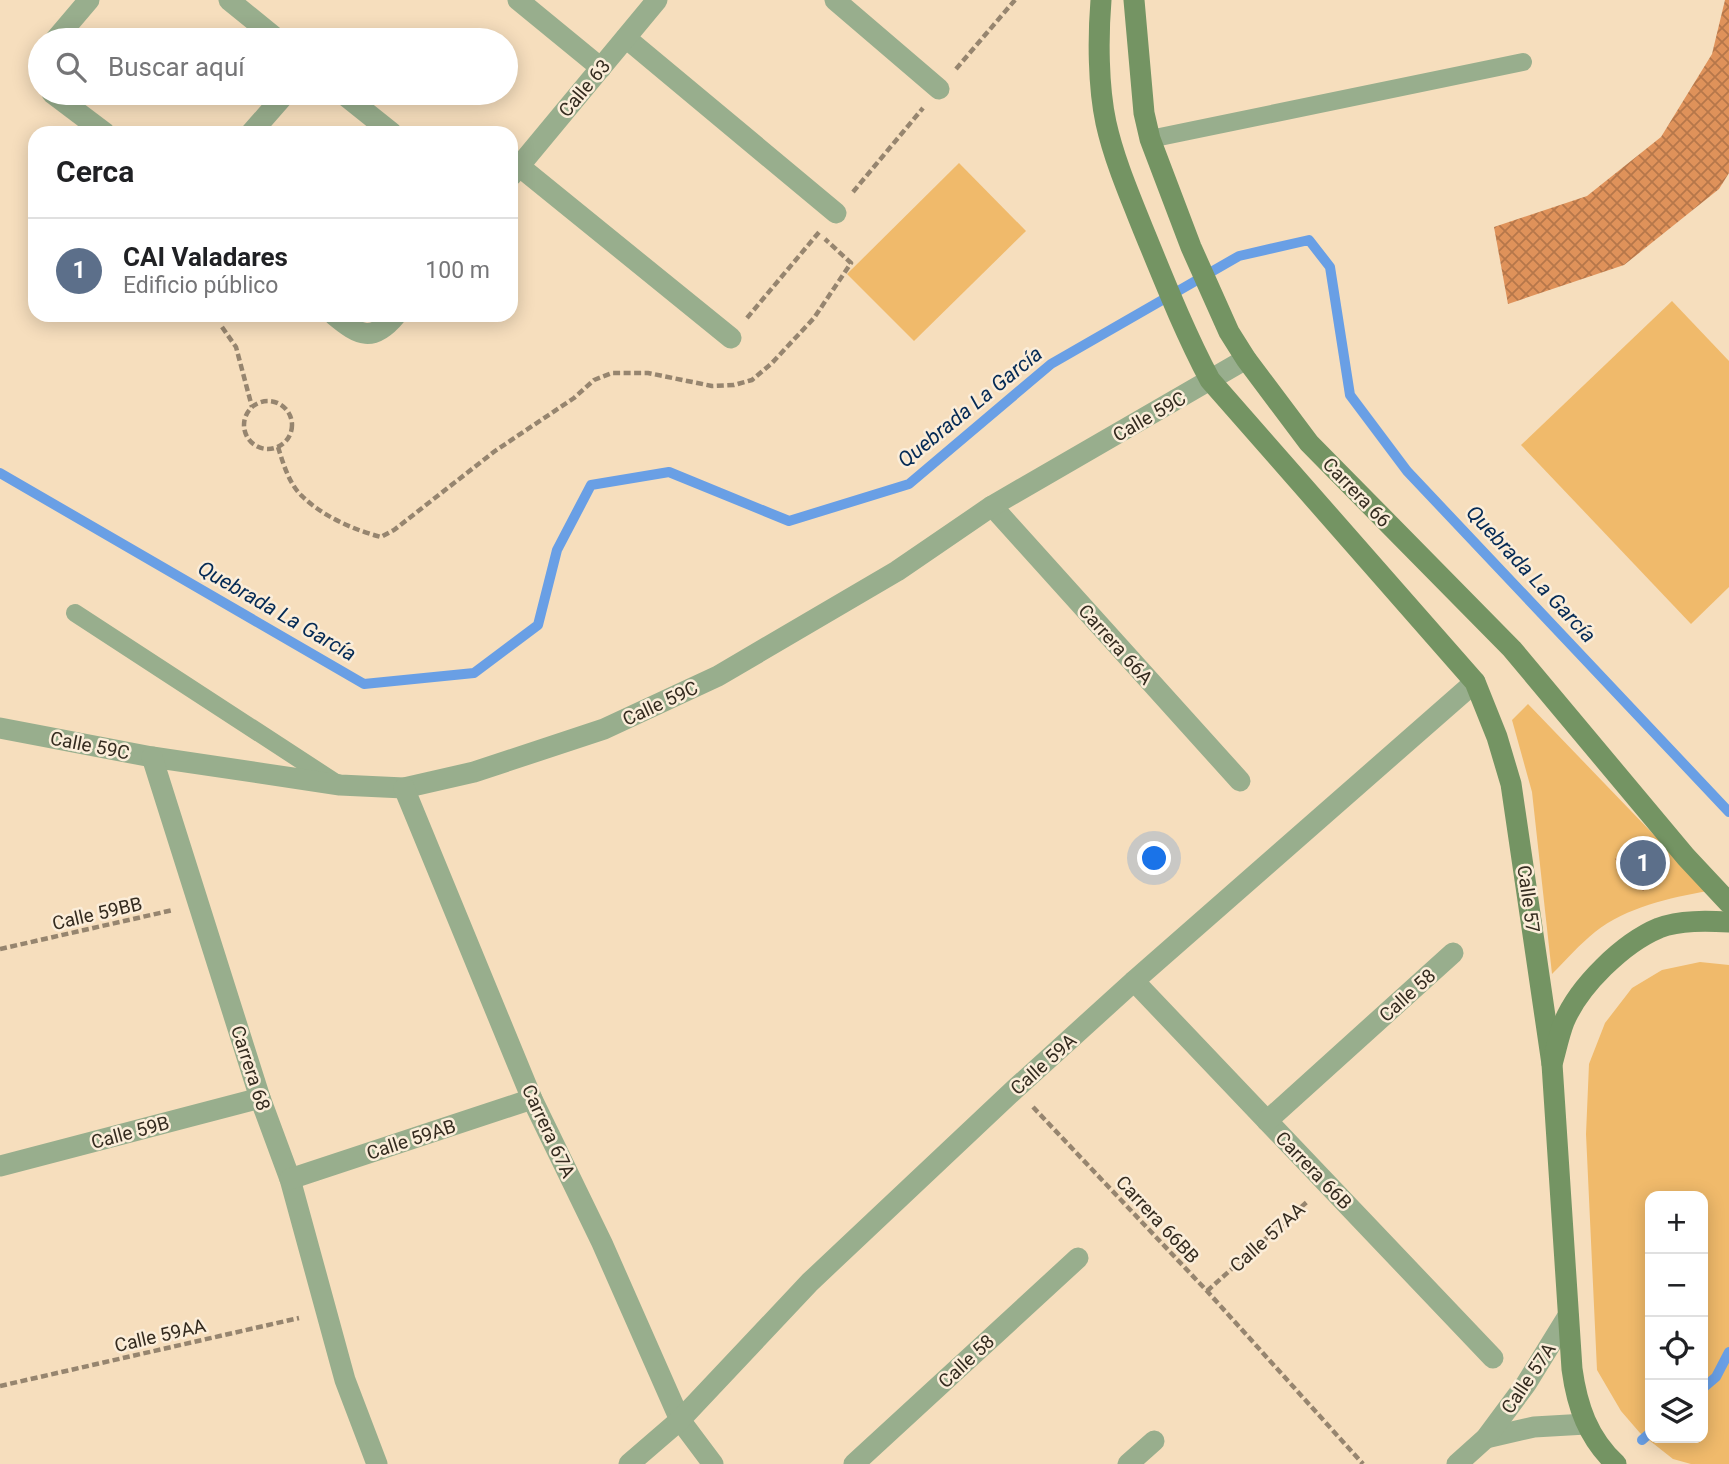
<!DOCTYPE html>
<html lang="es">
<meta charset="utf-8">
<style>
:root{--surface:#fff;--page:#f2f2f2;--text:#202124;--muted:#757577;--line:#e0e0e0;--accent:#d93025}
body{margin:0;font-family:Roboto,sans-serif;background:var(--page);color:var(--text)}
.controls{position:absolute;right:21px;bottom:21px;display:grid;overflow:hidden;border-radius:14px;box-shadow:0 4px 18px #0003}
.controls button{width:63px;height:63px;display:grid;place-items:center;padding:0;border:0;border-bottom:2px solid var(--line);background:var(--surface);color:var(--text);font:35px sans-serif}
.you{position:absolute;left:1155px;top:859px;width:24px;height:24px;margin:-18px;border:5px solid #fff;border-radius:50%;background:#1a73e8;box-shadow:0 0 0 10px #1a73e833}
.badge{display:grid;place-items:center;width:46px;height:46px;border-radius:50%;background:var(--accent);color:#fff;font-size:23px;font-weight:700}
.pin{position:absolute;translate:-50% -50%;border:4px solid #fff;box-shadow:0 2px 7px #0006}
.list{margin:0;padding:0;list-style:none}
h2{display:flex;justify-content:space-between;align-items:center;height:91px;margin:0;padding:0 28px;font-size:30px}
h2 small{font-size:23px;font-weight:400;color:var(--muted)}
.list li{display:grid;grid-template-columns:46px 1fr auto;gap:21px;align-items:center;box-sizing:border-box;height:105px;padding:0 28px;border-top:2px solid var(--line)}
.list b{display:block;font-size:26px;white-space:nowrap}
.list p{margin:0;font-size:23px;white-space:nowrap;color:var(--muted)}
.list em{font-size:23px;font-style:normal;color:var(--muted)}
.icon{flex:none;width:38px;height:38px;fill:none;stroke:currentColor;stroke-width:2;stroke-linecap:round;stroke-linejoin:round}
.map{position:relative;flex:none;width:1729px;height:1464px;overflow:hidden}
.search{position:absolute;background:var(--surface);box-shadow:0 4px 18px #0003;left:28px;top:28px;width:490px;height:77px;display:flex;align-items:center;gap:18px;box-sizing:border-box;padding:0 24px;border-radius:38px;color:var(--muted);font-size:26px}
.panel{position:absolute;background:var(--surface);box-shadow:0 4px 18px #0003;left:28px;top:126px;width:490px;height:196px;border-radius:21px}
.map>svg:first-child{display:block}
.grass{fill:#f0ba6b;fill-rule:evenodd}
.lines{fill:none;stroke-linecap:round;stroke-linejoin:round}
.stream{stroke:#699fe5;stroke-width:10}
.building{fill:url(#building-cross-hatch)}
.path{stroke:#96856f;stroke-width:4.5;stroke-dasharray:7 3.5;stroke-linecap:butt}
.lane{stroke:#98ae8d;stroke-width:18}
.street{stroke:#98ae8d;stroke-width:21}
.secondary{stroke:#749463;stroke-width:21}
.labels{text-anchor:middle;stroke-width:5;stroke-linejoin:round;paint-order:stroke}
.street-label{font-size:19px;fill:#342b1f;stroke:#fbedd9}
.water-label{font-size:21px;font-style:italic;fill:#042a55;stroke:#fbedd9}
</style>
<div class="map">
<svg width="1729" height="1464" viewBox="0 0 1729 1464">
<defs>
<pattern id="building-cross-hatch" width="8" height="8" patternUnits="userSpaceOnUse" patternTransform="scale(1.75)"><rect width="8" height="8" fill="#df925a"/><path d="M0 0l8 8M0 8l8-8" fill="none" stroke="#b6774a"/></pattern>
</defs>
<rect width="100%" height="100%" fill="#f6debd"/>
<g class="grass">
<path d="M959,163L1026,231L914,341L847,274Z"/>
<path d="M1672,301L1729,361V587L1691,624L1521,445Z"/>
<path d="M1528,704L1708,891C1669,898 1627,907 1595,932C1580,944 1566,960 1552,974L1532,792L1512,720Z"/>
<path d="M1700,962L1729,965V1464H1691L1673,1459L1640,1433L1621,1411L1597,1370L1586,1134L1589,1064L1605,1023L1632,988L1662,970ZM1703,1196V1438H1650V1196Z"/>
</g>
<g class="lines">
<g class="stream">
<path d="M0,473L364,684L474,673L538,625L557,550L591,485L669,472L789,521L909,484L1051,364L1239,256L1309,240L1330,267L1350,395L1407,471L1729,812"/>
<path d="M1703,1388L1716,1377L1729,1352"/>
<path d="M1642,1440L1650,1433"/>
</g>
</g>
<g class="building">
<path d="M1725,0H1729V173L1719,189L1624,265L1508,304L1494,227L1587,196L1661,137L1712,54Z"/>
<path d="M1643,836L1670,867L1643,891L1615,859Z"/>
</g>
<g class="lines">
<g class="path">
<path d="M956,69L1015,0"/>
<path d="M853,192L923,108"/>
<path d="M747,318L820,231"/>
<path d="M222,327L236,347L252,407"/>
<circle cx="268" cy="425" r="24"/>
<path d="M278,447C283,463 289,484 302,496C322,516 354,530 381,537L394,530L495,451L574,398L594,380L612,373H648L712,386L734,385L752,380L771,364L814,318L851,263L825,239"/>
<path d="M0,949L173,910"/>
<path d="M1033,1107L1207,1291L1363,1464"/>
<path d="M1207,1291L1308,1201"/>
<path d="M0,1386L299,1318"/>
</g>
<g class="lane">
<path d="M1150,139L1523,62"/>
<path d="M75,613L336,783"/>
</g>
<g class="street">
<path d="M229,0L278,40"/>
<path d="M518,0L601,68"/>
<path d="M835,0L939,89"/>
<path d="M626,38L836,213"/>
<path d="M55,40L89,0"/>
<path d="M52,93L105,133"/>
<path d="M342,93L392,133"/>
<path d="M251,133L286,93"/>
<path d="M519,166L731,338"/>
<path d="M511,176L657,0"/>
<path d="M334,315C359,336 373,343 396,315"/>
<path d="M992,506L1240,781"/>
<path d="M0,728L152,757L340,785L404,788L474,772L604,729L718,676L897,571L992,506L1246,359"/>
<path d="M152,757L260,1098L290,1179L345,1380L377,1464"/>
<path d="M404,788L532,1099L602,1243L680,1420L713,1464"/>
<path d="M1134,981L1493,1358"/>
<path d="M1267,1121L1453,953"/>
<path d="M0,1166L260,1098"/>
<path d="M290,1179L532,1099"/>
<path d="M1486,1438L1534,1427L1586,1424"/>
<path d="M629,1464L680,1420L810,1282L1015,1089L1134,981L1475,682"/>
<path d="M854,1464L1078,1258"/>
<path d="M1128,1464L1154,1441"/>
<path d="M1457,1464L1486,1438L1526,1384L1568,1316"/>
</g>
<g class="secondary">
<path d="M1101,0C1098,37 1098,86 1106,123C1114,159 1129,194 1143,229C1164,280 1184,331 1210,380L1475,682L1497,737L1511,784L1552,1064"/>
<path d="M1134,0L1144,113L1150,139L1191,247L1229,332L1246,359L1309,443L1512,649L1686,857L1729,903"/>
<path d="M1616,1464C1588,1438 1577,1406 1572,1369L1552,1064C1556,1050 1559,1035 1564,1022C1579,986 1623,943 1659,928C1680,920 1707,921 1729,922"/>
</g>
</g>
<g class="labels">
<g class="street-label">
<text transform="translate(584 88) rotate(-50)" y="7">Calle 63</text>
<text transform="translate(1149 416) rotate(-30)" y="7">Calle 59C</text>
<text transform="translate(1357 492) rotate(46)" y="7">Carrera 66</text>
<text transform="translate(1116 644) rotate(48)" y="7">Carrera 66A</text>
<text transform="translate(660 703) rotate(-25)" y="7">Calle 59C</text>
<text transform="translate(90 745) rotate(11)" y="7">Calle 59C</text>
<text transform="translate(1529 899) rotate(82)" y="7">Calle 57</text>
<text transform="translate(97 913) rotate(-13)" y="7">Calle 59BB</text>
<text transform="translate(1407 995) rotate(-42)" y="7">Calle 58</text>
<text transform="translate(1043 1064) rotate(-42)" y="7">Calle 59A</text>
<text transform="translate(251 1068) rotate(72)" y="7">Carrera 68</text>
<text transform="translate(549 1131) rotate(65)" y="7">Carrera 67A</text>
<text transform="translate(130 1132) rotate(-15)" y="7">Calle 59B</text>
<text transform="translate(411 1139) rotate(-18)" y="7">Calle 59AB</text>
<text transform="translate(1314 1170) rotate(46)" y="7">Carrera 66B</text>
<text transform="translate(1158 1219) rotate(47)" y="7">Carrera 66BB</text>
<text transform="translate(1267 1237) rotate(-42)" y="7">Calle 57AA</text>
<text transform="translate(160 1335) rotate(-13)" y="7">Calle 59AA</text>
<text transform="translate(966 1361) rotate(-43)" y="7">Calle 58</text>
<text transform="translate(1528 1378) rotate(-56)" y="7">Calle 57A</text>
</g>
<g class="water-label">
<text transform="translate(970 407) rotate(-39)" y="7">Quebrada La García</text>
<text transform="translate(1531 574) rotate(47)" y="7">Quebrada La García</text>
<text transform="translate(277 611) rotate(30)" y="7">Quebrada La García</text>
</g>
</g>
</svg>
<div class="controls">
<button>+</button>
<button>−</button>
<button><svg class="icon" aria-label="locate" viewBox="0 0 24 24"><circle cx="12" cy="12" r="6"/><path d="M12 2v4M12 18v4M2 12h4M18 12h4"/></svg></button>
<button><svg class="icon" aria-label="layers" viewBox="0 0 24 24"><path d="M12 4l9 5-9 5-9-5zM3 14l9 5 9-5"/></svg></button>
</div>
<div class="you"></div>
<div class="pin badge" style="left:1643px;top:863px;background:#5c6f8a">1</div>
<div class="search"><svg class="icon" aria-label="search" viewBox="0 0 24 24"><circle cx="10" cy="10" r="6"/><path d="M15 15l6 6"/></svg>Buscar aquí</div>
<section class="panel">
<h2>Cerca<small></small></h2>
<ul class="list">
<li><span class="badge" style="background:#5c6f8a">1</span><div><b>CAI Valadares</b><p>Edificio público</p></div><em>100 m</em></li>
</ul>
</section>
</div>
